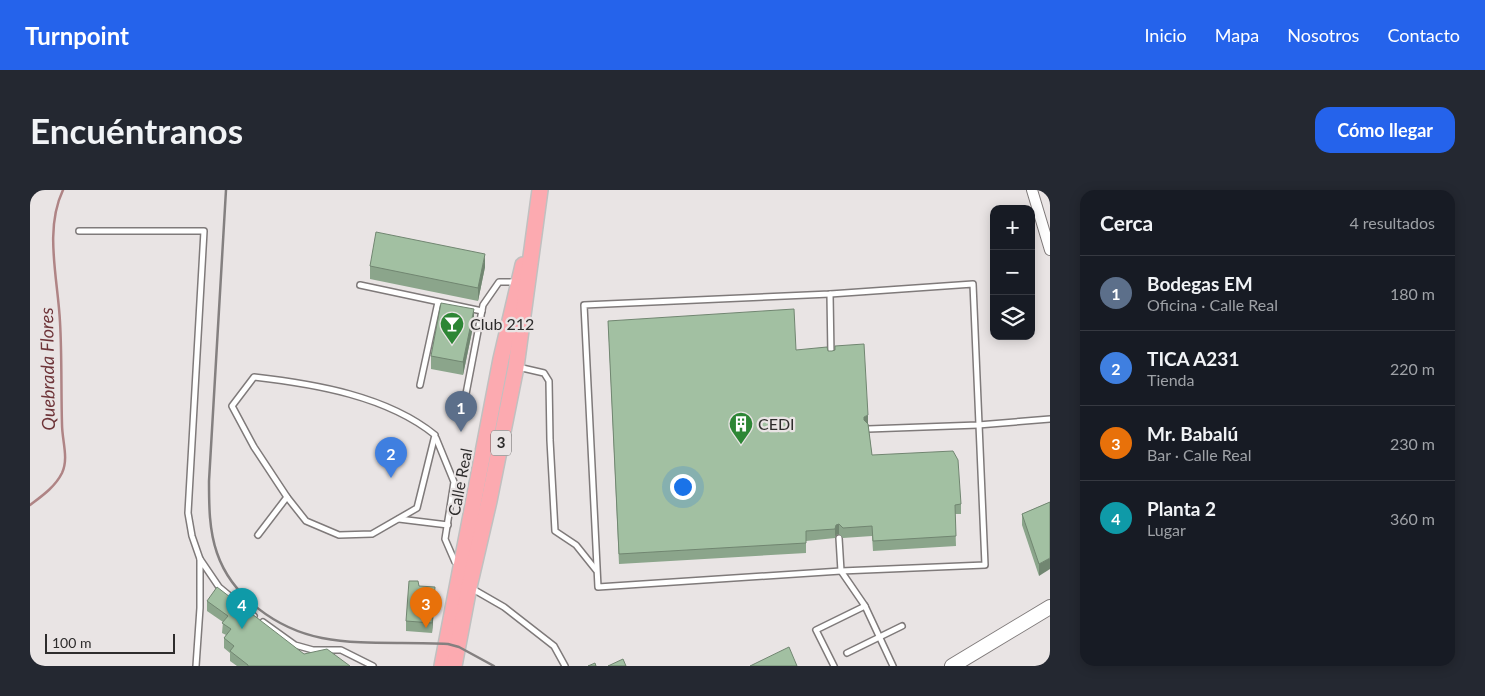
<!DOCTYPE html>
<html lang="es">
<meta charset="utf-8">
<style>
:root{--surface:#171b24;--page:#242831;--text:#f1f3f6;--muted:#9ea1a6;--line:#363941;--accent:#2563eb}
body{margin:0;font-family:Lato,sans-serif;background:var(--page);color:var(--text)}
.controls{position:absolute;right:15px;top:15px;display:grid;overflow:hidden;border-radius:10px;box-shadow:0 2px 12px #0003}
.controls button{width:45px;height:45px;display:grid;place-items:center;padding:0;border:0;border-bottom:1px solid var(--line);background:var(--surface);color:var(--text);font:25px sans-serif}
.scale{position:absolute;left:15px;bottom:12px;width:130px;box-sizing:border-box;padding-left:5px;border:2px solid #2e2c2c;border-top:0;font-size:14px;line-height:18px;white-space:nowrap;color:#2e2c2c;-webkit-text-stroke:4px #e9e4e4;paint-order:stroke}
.you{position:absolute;left:652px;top:296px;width:18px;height:18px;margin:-12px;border:4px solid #fff;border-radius:50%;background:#1a73e8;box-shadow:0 0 0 8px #1a73e833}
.badge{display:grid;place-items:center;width:32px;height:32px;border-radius:50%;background:var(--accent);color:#fff;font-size:16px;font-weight:700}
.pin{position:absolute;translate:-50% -41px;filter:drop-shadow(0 1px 2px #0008)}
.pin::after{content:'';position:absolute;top:26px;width:18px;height:15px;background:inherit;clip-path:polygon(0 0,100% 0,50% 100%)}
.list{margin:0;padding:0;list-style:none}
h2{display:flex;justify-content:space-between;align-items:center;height:65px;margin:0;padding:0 20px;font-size:21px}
h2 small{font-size:16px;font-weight:400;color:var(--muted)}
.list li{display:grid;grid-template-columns:32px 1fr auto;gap:15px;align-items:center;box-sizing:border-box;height:75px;padding:0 20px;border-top:1px solid var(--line)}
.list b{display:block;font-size:19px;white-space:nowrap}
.list p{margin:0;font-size:16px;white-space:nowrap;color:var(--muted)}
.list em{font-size:16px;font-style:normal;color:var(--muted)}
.icon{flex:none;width:28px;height:28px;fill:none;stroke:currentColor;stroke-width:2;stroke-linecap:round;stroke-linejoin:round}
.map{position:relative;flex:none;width:1020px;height:476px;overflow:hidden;border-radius:15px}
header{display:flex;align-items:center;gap:30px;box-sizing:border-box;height:70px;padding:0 25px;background:var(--accent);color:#fff}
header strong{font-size:24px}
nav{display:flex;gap:28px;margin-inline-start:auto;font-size:18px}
.intro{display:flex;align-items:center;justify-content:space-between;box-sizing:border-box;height:120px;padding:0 30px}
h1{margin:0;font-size:35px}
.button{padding:12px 22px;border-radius:15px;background:var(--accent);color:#fff;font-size:18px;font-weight:700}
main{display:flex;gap:30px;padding:0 30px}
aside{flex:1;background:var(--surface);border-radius:15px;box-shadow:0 2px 12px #0003}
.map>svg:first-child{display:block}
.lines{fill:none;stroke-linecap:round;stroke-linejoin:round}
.stream{stroke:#af8485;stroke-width:2.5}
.lane-casing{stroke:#7f7a7a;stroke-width:8}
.street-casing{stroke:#7f7a7a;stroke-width:12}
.secondary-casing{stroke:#7f7a7a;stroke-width:16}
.primary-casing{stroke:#c0c0c0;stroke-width:18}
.lane{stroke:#fff;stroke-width:5}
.street{stroke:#fff;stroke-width:10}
.secondary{stroke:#fff;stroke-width:14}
.primary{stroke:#fcaab0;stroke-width:15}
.rail{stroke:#848080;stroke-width:2.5}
.wall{fill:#8ba58b}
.shaded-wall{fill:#718671}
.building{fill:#a2c0a2;stroke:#718671}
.labels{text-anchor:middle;stroke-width:4.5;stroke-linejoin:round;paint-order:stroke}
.shield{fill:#e9e4e4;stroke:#666363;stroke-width:1}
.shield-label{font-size:15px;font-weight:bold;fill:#2e2c2c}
.poi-label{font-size:16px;fill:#2e2c2c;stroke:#e9e4e4;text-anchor:start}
.street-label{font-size:16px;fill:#2e2c2c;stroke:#e9e4e4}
.water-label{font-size:18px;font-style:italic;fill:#6e3438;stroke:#e9e4e4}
</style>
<header>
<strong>Turnpoint</strong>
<nav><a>Inicio</a><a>Mapa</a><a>Nosotros</a><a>Contacto</a></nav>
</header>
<div class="intro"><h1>Encuéntranos</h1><a class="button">Cómo llegar</a></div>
<main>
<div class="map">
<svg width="1020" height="476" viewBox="0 0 1020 476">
<rect width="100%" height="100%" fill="#e9e4e4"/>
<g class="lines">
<path class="stream" d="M0,315C12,306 25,297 32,283C39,268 32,251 32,234C31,200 32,166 30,132C28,89 14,40 33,0"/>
<defs>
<g id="lane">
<path d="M49,41H174L158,323L162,346L170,369"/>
<path d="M943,94L955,375L811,381L568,397L554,115L800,104Z"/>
<path d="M330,95L452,121"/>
<path d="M800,104L801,166"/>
<path d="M488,177L514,183L519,191L520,250L525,341L546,355L566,380"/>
<path d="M224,187C285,194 357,206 405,245L387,318L342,344L309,345L276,331L257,307L224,257L202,216Z"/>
<path d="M390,195L408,112"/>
<path d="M435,209L453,115L469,92H487"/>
<path d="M838,239L948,235L1020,229"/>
<path d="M406,248L424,292L415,349L425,372L428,373"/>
<path d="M369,329L418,335"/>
<path d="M228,345L257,307"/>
<path d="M809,348L811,381L835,416L863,476"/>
<path d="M441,398L474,417L524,456L535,476"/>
<path d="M233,432L265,455L283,460H311L343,476"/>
<path d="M817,463L872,436"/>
<path d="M166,476L170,418V369L189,397L224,426"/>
<path d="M804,476L786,440L835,416"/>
</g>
<path id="street" d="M1002,0L1020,60"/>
<path id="secondary" d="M922,476L1020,417"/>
<g id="primary">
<path d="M412,476L471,169L493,75"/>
<path d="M424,476L439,397L459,311L486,177L510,0"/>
</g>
</defs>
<use href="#lane" class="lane-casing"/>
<use href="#street" class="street-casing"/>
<use href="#secondary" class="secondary-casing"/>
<use href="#primary" class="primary-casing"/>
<use href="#lane" class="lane"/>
<use href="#street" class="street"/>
<use href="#secondary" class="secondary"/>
<use href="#primary" class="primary"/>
<path class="rail" d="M196,0L179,291C179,315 179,340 187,363C202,407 247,439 292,448C333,456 376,451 418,454L429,457L464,476"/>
</g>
<g class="wall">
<path d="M340,76L455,77L448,111L340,89Z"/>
<path d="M578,131L766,160L838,233L842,265L931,314V324H925L926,356L843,361L842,346L813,348L809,344L806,345L805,348L776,351V363L589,374Z"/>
<path d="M444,132L433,185L401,179V166Z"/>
<path d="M1020,312L1009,386L992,335V324Z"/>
<path d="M389,396L405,407L402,443L376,441V431Z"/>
<path d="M177,411L274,464L320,476H207L200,471V463L194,458V448L196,445L192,443L193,432L177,421Z"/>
</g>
<g class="shaded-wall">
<path d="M455,64V77L448,111V98Z"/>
<path d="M444,119V132L433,185V172Z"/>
<path d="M838,225V235L834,230V227Z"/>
<path d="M809,334V344L806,345L805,348V339L806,335Z"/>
<path d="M1020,368V379L1009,386V374Z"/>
<path d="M405,397V407L402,443V433Z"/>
</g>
<g class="building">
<path d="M346,42L455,64L448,98L340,76Z"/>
<path d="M411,113L444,119L433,172L401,166Z"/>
<path d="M764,119L766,160L797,157L798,161H802L805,160V156L834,154L838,225L834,227V230L838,234L842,265L923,261L928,270L931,314L925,315L926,346L843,351L842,336L813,338L809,334L806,335L805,339L776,341V353L589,364L578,131Z"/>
<path d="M1020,312V368L1009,374L992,324Z"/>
<path d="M379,391H388L389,396L405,397L402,433L376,431Z"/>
<path d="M187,397L274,464L297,459L320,476H218V475L200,461L204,456L194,448L201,439L192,433L198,426L177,411Z"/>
<path d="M759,457L767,476H720Z"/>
<path d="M593,469L596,476H578Z"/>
<path d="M565,473L566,476H558Z"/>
</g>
<defs>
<symbol id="bar-pin" viewBox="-11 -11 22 30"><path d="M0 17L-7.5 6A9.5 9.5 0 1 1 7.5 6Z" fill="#2d8635" stroke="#e9e4e4"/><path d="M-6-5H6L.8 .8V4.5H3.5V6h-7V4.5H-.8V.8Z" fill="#fff"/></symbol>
<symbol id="building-pin" viewBox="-11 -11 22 30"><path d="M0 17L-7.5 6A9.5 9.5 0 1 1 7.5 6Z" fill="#2d8635" stroke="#e9e4e4"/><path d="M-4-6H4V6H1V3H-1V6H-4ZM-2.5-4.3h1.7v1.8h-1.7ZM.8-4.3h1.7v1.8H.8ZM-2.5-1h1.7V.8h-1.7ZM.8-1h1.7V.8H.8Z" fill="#fff"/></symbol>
</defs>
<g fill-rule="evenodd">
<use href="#bar-pin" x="408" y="120" width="28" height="38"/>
<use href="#building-pin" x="697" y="220" width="28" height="38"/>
</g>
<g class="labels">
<rect class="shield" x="461" y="240.5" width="20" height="25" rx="4"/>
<g class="shield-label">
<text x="471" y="258">3</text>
</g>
<g class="poi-label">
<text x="440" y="140">Club 212</text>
<text x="728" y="240">CEDI</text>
</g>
<g class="street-label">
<text transform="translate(430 292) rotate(-79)" y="6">Calle Real</text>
</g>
<g class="water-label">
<text transform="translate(18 179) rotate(-91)" y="6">Quebrada Flores</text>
</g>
</g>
</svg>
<div class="controls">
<button>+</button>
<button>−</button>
<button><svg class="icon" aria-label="layers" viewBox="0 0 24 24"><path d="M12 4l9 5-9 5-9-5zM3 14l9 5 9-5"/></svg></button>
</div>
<div class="scale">100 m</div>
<div class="you"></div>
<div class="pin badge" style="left:431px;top:242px;background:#5c6f8a">1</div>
<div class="pin badge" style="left:361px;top:288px;background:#3f7fe0">2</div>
<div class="pin badge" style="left:396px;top:438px;background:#e8710a">3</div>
<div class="pin badge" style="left:212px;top:439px;background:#0f9aa8">4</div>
</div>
<aside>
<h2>Cerca<small>4 resultados</small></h2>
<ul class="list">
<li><span class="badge" style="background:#5c6f8a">1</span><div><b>Bodegas EM</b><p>Oficina · Calle Real</p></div><em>180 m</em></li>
<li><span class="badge" style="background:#3f7fe0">2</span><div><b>TICA A231</b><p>Tienda</p></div><em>220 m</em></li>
<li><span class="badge" style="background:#e8710a">3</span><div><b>Mr. Babalú</b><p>Bar · Calle Real</p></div><em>230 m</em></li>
<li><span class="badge" style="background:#0f9aa8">4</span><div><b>Planta 2</b><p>Lugar</p></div><em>360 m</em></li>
</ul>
</aside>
</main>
